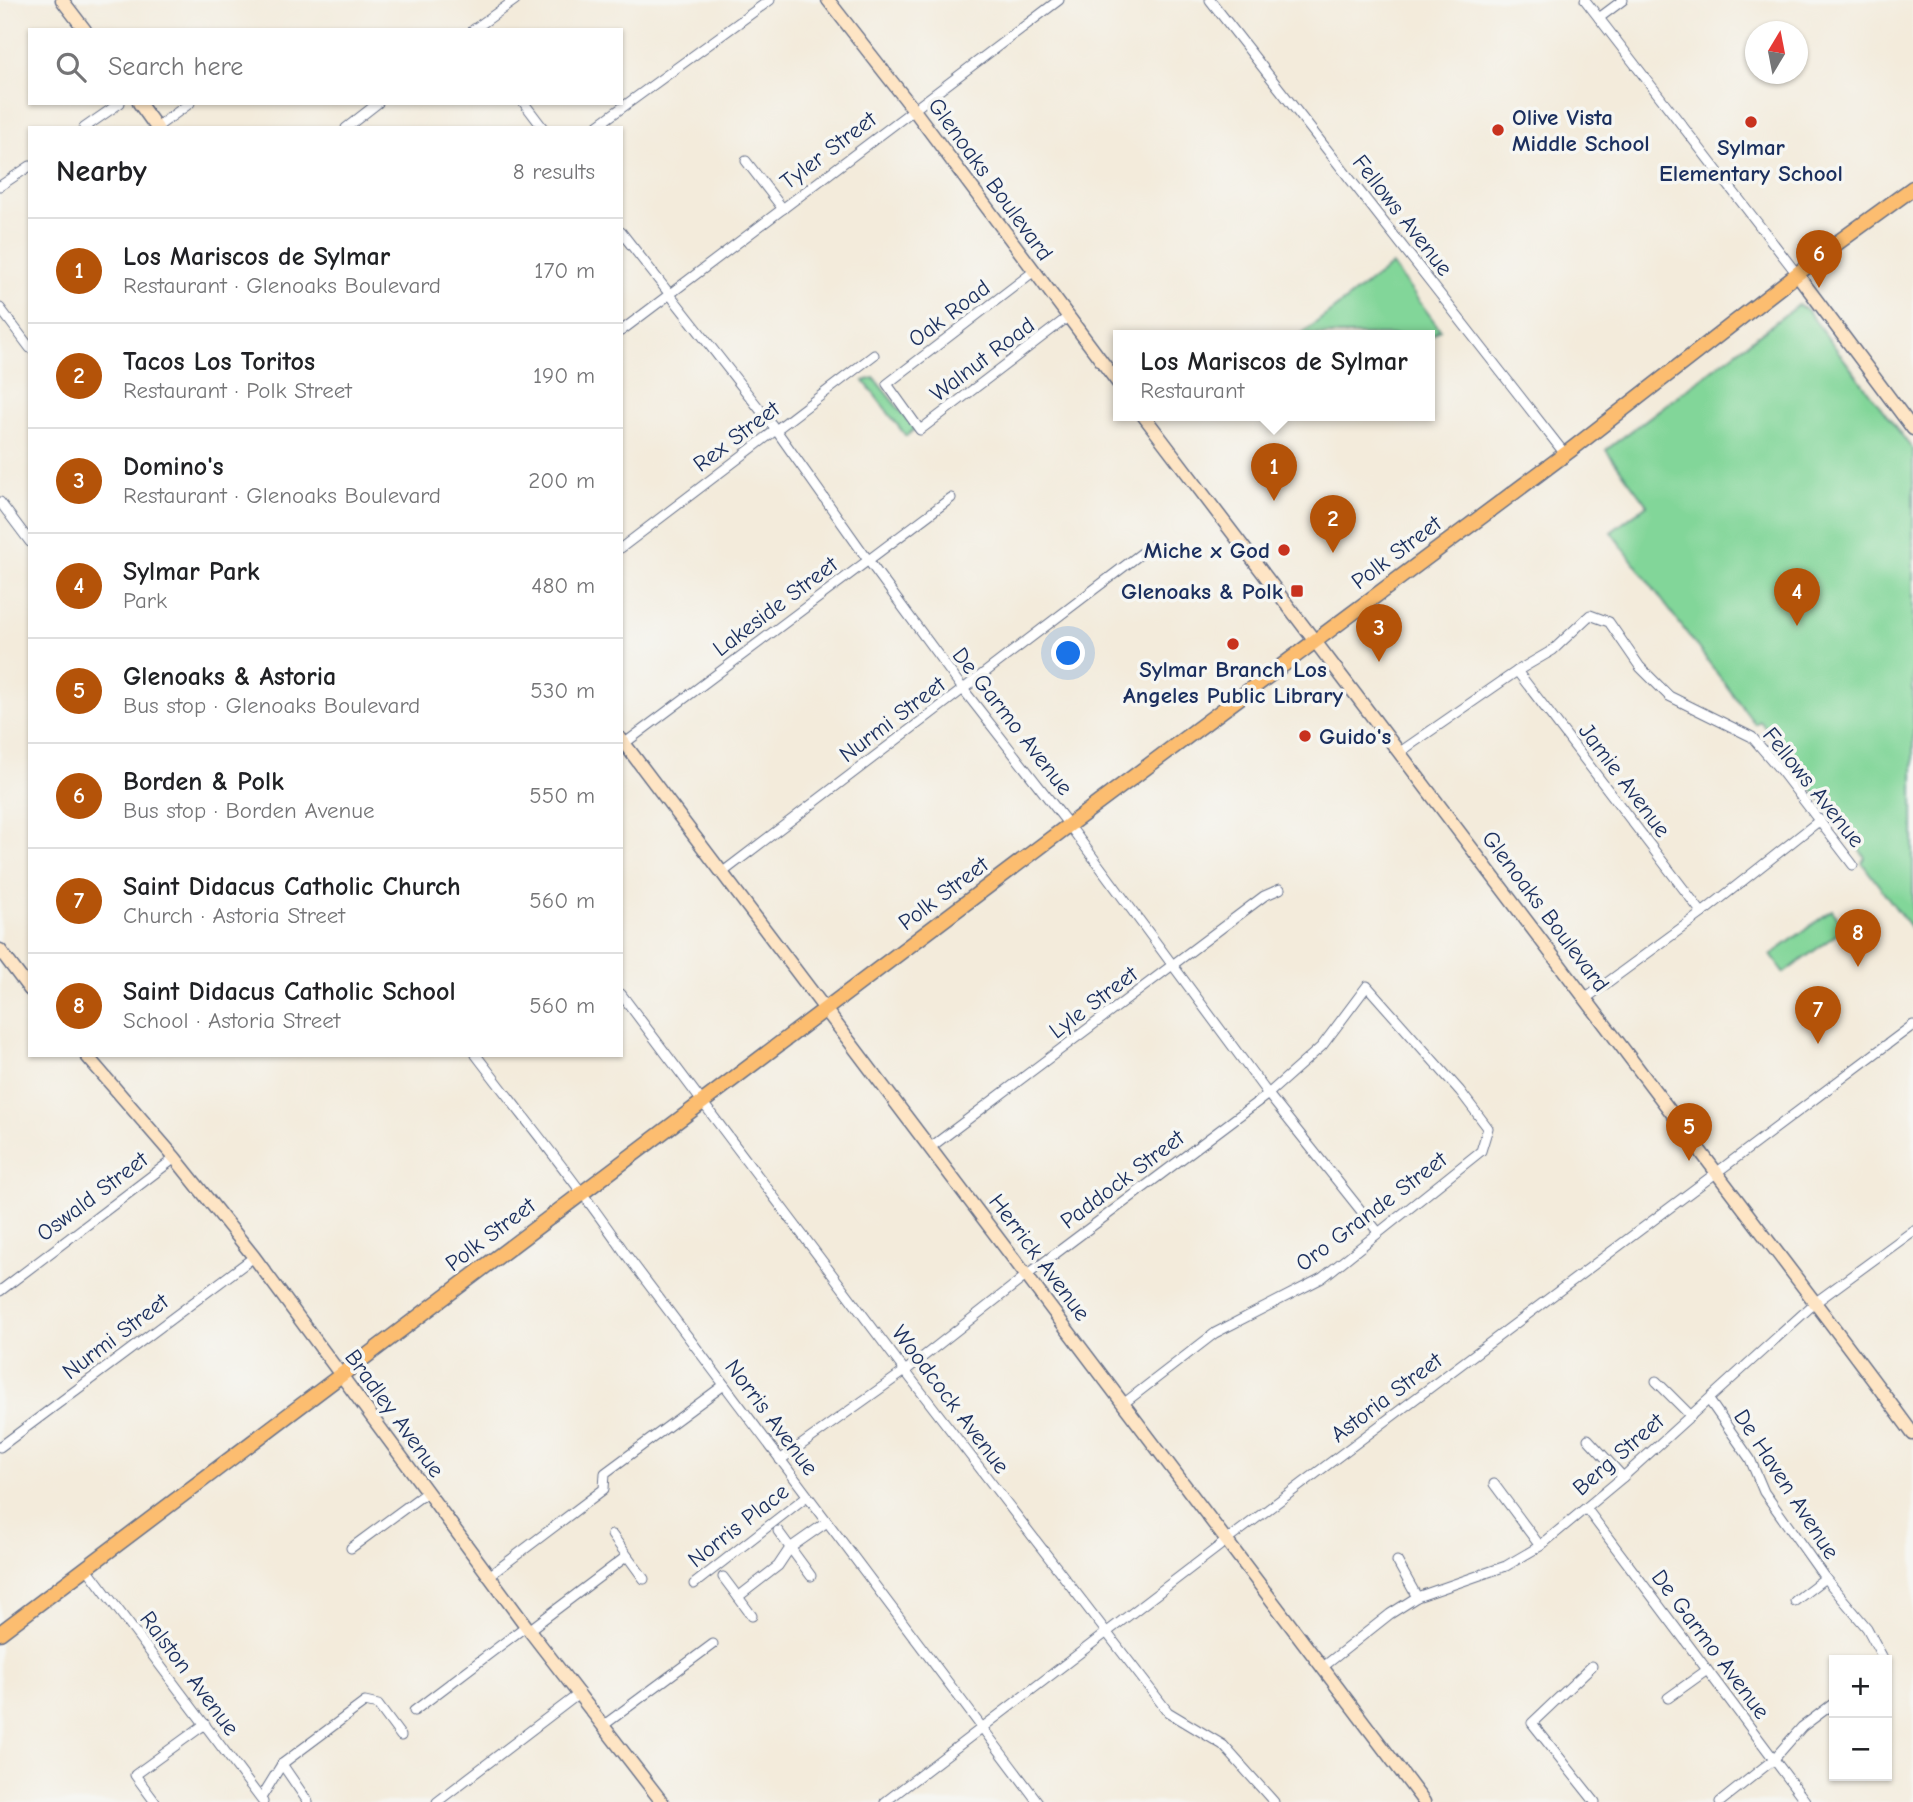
<!DOCTYPE html>
<meta charset="utf-8">
<style>
:root{--surface:#fff;--page:#f6f6f6;--text:#202124;--muted:#757577;--line:#e0e0e0;--accent:#b45309}
body{margin:0;font-family:"Comic Neue",sans-serif;background:var(--page);color:var(--text)}
.controls{position:absolute;right:21px;bottom:21px;display:grid;overflow:hidden;border-radius:0px;box-shadow:0 2px 5px #0004}
.controls button{width:63px;height:63px;display:grid;place-items:center;padding:0;border:0;border-bottom:2px solid var(--line);background:var(--surface);color:var(--text);font:35px sans-serif}
.compass{position:absolute;left:1745px;top:21px;width:63px;height:63px;border-radius:50%;background:var(--surface);box-shadow:0 2px 5px #0004;rotate:10deg}
.you{position:absolute;left:1069px;top:654px;width:24px;height:24px;margin:-18px;border:5px solid #fff;border-radius:50%;background:#1a73e8;box-shadow:0 0 0 10px #1a73e833}
.badge{display:grid;place-items:center;width:46px;height:46px;border-radius:50%;background:var(--accent);color:#fff;font-size:23px;font-weight:700}
.pin{position:absolute;translate:-50% -58px;filter:drop-shadow(0 2px 4px #0008)}
.pin::after{content:'';position:absolute;top:37px;width:24px;height:21px;background:inherit;clip-path:polygon(0 0,100% 0,50% 100%)}
.popup{position:absolute;left:1113px;top:330px;width:322px;height:91px;box-sizing:border-box;display:grid;place-content:center;border-radius:0px;background:var(--surface);filter:drop-shadow(0 2px 5px #0005);font-size:23px;white-space:nowrap;color:var(--muted)}
.popup b{font-size:26px;color:var(--text)}
.popup::after{content:'';position:absolute;left:50%;top:100%;margin-left:-14px;border:14px solid transparent;border-top-color:var(--surface)}
.list{margin:0;padding:0;list-style:none}
h2{display:flex;justify-content:space-between;align-items:center;height:91px;margin:0;padding:0 28px;font-size:30px}
h2 small{font-size:23px;font-weight:400;color:var(--muted)}
.list li{display:grid;grid-template-columns:46px 1fr auto;gap:21px;align-items:center;box-sizing:border-box;height:105px;padding:0 28px;border-top:2px solid var(--line)}
.list b{display:block;font-size:26px;white-space:nowrap}
.list p{margin:0;font-size:23px;white-space:nowrap;color:var(--muted)}
.list em{font-size:23px;font-style:normal;color:var(--muted)}
.icon{flex:none;width:38px;height:38px;fill:none;stroke:currentColor;stroke-width:2;stroke-linecap:round;stroke-linejoin:round}
.map{position:relative;flex:none;width:1913px;height:1802px;overflow:hidden}
.search{position:absolute;background:var(--surface);box-shadow:0 2px 5px #0004;left:28px;top:28px;width:595px;height:77px;display:flex;align-items:center;gap:18px;box-sizing:border-box;padding:0 24px;border-radius:0px;color:var(--muted);font-size:26px}
.panel{position:absolute;background:var(--surface);box-shadow:0 2px 5px #0004;left:28px;top:126px;width:595px;height:931px;border-radius:0px}
.map>svg:first-child{display:block}
.green{fill:#82d699;stroke:#4e827c;stroke-width:2}
.lines{fill:none;stroke-linecap:round;stroke-linejoin:round}
.street-casing{stroke:#67718a;stroke-width:11}
.secondary-casing{stroke:#67718a;stroke-width:15}
.primary-casing{stroke:#67718a;stroke-width:17}
.street{stroke:#fff;stroke-width:9}
.secondary{stroke:#fee5c5;stroke-width:12}
.primary{stroke:#fcbd6f;stroke-width:14}
.poi-dot{fill:#c8321e;stroke:#f6f6f2;stroke-width:2.5}
.labels{text-anchor:middle;stroke-width:7;stroke-linejoin:round;paint-order:stroke}
.poi-label{font-size:23px;font-weight:bold;fill:#1b2f5e;stroke:#f6f6f2;text-anchor:start}
.street-label{font-size:23px;fill:#1b2f5e;stroke:#f6f6f2}
</style>
<div class="map">
<svg width="1913" height="1802" viewBox="0 0 1913 1802">
<rect width="100%" height="100%" fill="#f6f6f2"/>
<filter id="ink" filterUnits="userSpaceOnUse"><feTurbulence type="fractalNoise" baseFrequency=".0143" numOctaves="2"/><feDisplacementMap in="SourceGraphic" scale="14" xChannelSelector="R" yChannelSelector="G"/><feConvolveMatrix kernelMatrix="1 2 1 2 8 2 1 2 1" color-interpolation-filters="sRGB"/></filter>
<filter id="wash" filterUnits="userSpaceOnUse"><feTurbulence type="fractalNoise" baseFrequency=".00686" numOctaves="4" result="noise"/><feDisplacementMap in="SourceGraphic" scale="28" xChannelSelector="R" yChannelSelector="G"/><feGaussianBlur stdDeviation="1.57" result="paint"/><feColorMatrix in="noise" values="0 0 0 0 0 0 0 0 0 0 0 0 0 0 0 0 0 1.4 0 .05"/><feComposite in="paint" operator="in"/></filter>
<g filter="url(#wash)">
<rect width="100%" height="100%" fill="#f3ebdb"/>
<g class="green">
<path d="M1392,265L1440,329L1430,337V335H1300Z"/>
<path d="M1798,305L1806,309L1913,450V931L1862,863L1865,857L1760,721L1755,724L1611,532L1647,505L1606,450Z"/>
<path d="M874,378L915,429L906,436L864,381Z"/>
<path d="M1832,910L1845,928L1784,973L1771,955Z"/>
</g>
</g>
<g filter="url(#ink)">
<g class="lines">
<defs>
<g id="street">
<path d="M1210,0L1565,454"/>
<path d="M1585,0L1797,274"/>
<path d="M1599,18L1623,0"/>
<path d="M473,30L515,0"/>
<path d="M524,103L543,128"/>
<path d="M157,127L190,103"/>
<path d="M84,128L120,103"/>
<path d="M346,128L378,103"/>
<path d="M594,128L770,0"/>
<path d="M746,161L783,209"/>
<path d="M0,186L30,166"/>
<path d="M621,232L776,430L868,560L963,689L1069,825L1268,1094L1378,1232"/>
<path d="M1033,272L887,384L920,430L1068,317"/>
<path d="M0,308L30,348"/>
<path d="M621,331L1059,0"/>
<path d="M0,502L30,542"/>
<path d="M621,548L874,355"/>
<path d="M1517,671L1702,913"/>
<path d="M621,746L951,498"/>
<path d="M1400,752L1517,671L1553,650L1590,615L1609,622L1640,667L1669,696L1752,737L1782,772L1853,865"/>
<path d="M723,872L1151,546"/>
<path d="M621,994L905,1371L1168,1712L1223,1745L1274,1802"/>
<path d="M1585,999L1702,913L1820,820"/>
<path d="M476,1055C526,1121 579,1185 625,1253L1038,1802"/>
<path d="M931,1147L1264,896L1280,889"/>
<path d="M0,1291L175,1158"/>
<path d="M1656,1381L1691,1416"/>
<path d="M1709,1400L1750,1459L1764,1492L1825,1578L1867,1628L1882,1656L1879,1660"/>
<path d="M1588,1439L1623,1477"/>
<path d="M0,1447L254,1257"/>
<path d="M780,1460L905,1371L1027,1275L1268,1094L1322,1046L1367,986L1460,1091L1488,1128L1481,1151L1322,1278L1215,1333L1123,1404"/>
<path d="M1494,1484L1540,1546"/>
<path d="M1586,1508L1806,1802"/>
<path d="M778,1531L811,1576"/>
<path d="M612,1535L644,1579"/>
<path d="M351,1548L427,1492"/>
<path d="M1397,1561L1417,1597"/>
<path d="M86,1567L263,1802"/>
<path d="M489,1576L604,1489L605,1473L724,1385"/>
<path d="M723,1577L738,1597L778,1566L790,1548L827,1522"/>
<path d="M694,1584L807,1496"/>
<path d="M738,1597L752,1616"/>
<path d="M1795,1601L1825,1578"/>
<path d="M529,1630L627,1556"/>
<path d="M1592,1666L1532,1723L1595,1802"/>
<path d="M1323,1667L1390,1614L1417,1597L1506,1566L1540,1546L1623,1477L1816,1302L1913,1231"/>
<path d="M1668,1698L1707,1670"/>
<path d="M414,1711L526,1626"/>
<path d="M604,1725L713,1644"/>
<path d="M282,1764L308,1802"/>
<path d="M261,1798L282,1764L365,1702L378,1705L401,1736"/>
<path d="M155,1802L135,1775L205,1724"/>
<path d="M437,1802L580,1693"/>
<path d="M885,1802L1226,1541L1913,1025"/>
<path d="M1720,1802L1773,1760L1802,1727L1834,1703"/>
</g>
<g id="secondary">
<path d="M62,0L85,30"/>
<path d="M828,0L914,110L1118,383"/>
<path d="M139,103L157,128"/>
<path d="M1797,274L1913,429"/>
<path d="M1143,415C1321,648 1497,882 1674,1116C1753,1222 1835,1327 1913,1434"/>
<path d="M621,739L1424,1802"/>
<path d="M0,950L30,990"/>
<path d="M86,1055L175,1158L254,1257L529,1630L662,1802"/>
</g>
<path id="primary" d="M0,1633L1069,825L1572,449L1833,246L1913,188"/>
</defs>
<use href="#street" class="street-casing"/>
<use href="#secondary" class="secondary-casing"/>
<use href="#primary" class="primary-casing"/>
<use href="#street" class="street"/>
<use href="#secondary" class="secondary"/>
<use href="#primary" class="primary"/>
</g>
</g>
<g class="poi-dot">
<circle cx="1751" cy="122" r="7"/>
<circle cx="1498" cy="130" r="7"/>
<circle cx="1284" cy="550" r="7"/>
<rect x="1290" y="584" width="14" height="14" rx="3.5"/>
<circle cx="1233" cy="644" r="7"/>
<circle cx="1305" cy="736" r="7"/>
</g>
<g class="labels">
<g class="poi-label">
<text x="1512" y="125">Olive Vista<tspan x="1512" dy="26">Middle School</tspan></text>
<text x="1751" y="155" text-anchor="middle">Sylmar<tspan x="1751" dy="26">Elementary School</tspan></text>
<text x="1270" y="558" text-anchor="end">Miche x God</text>
<text x="1283" y="599" text-anchor="end">Glenoaks &amp; Polk</text>
<text x="1233" y="677" text-anchor="middle">Sylmar Branch Los<tspan x="1233" dy="26">Angeles Public Library</tspan></text>
<text x="1319" y="744">Guido's</text>
</g>
<g class="street-label">
<text transform="translate(828 150) rotate(-37)" y="8">Tyler Street</text>
<text transform="translate(991 179) rotate(54)" y="8">Glenoaks Boulevard</text>
<text transform="translate(1403 215) rotate(52)" y="8">Fellows Avenue</text>
<text transform="translate(949 313) rotate(-37)" y="8">Oak Road</text>
<text transform="translate(982 359) rotate(-37)" y="8">Walnut Road</text>
<text transform="translate(736 436) rotate(-37)" y="8">Rex Street</text>
<text transform="translate(1396 552) rotate(-37)" y="8">Polk Street</text>
<text transform="translate(775 606) rotate(-37)" y="8">Lakeside Street</text>
<text transform="translate(892 719) rotate(-37)" y="8">Nurmi Street</text>
<text transform="translate(1013 721) rotate(52)" y="8">De Garmo Avenue</text>
<text transform="translate(1625 780) rotate(53)" y="8">Jamie Avenue</text>
<text transform="translate(1814 787) rotate(51)" y="8">Fellows Avenue</text>
<text transform="translate(943 893) rotate(-37)" y="8">Polk Street</text>
<text transform="translate(1546 911) rotate(53)" y="8">Glenoaks Boulevard</text>
<text transform="translate(1093 1002) rotate(-37)" y="8">Lyle Street</text>
<text transform="translate(1122 1179) rotate(-37)" y="8">Paddock Street</text>
<text transform="translate(92 1196) rotate(-37)" y="8">Oswald Street</text>
<text transform="translate(1371 1211) rotate(-37)" y="8">Oro Grande Street</text>
<text transform="translate(490 1234) rotate(-37)" y="8">Polk Street</text>
<text transform="translate(1040 1257) rotate(53)" y="8">Herrick Avenue</text>
<text transform="translate(115 1336) rotate(-37)" y="8">Nurmi Street</text>
<text transform="translate(1386 1397) rotate(-37)" y="8">Astoria Street</text>
<text transform="translate(951 1399) rotate(53)" y="8">Woodcock Avenue</text>
<text transform="translate(395 1413) rotate(54)" y="8">Bradley Avenue</text>
<text transform="translate(772 1417) rotate(53)" y="8">Norris Avenue</text>
<text transform="translate(1618 1454) rotate(-41)" y="8">Berg Street</text>
<text transform="translate(1787 1484) rotate(57)" y="8">De Haven Avenue</text>
<text transform="translate(738 1525) rotate(-38)" y="8">Norris Place</text>
<text transform="translate(1711 1644) rotate(53)" y="8">De Garmo Avenue</text>
<text transform="translate(190 1673) rotate(53)" y="8">Ralston Avenue</text>
</g>
</g>
</svg>
<div class="controls">
<button>+</button>
<button>−</button>
</div>
<svg class="compass" viewBox="-18 -18 36 36"><path d="M0-13l5 13h-10z" fill="#e53935"/><path d="M0 13l5-13h-10z" fill="#757577"/></svg>
<div class="you"></div>
<div class="pin badge" style="left:1274px;top:501px">1</div>
<div class="popup"><b>Los Mariscos de Sylmar</b>Restaurant</div>
<div class="pin badge" style="left:1333px;top:553px">2</div>
<div class="pin badge" style="left:1379px;top:662px">3</div>
<div class="pin badge" style="left:1797px;top:626px">4</div>
<div class="pin badge" style="left:1689px;top:1161px">5</div>
<div class="pin badge" style="left:1819px;top:288px">6</div>
<div class="pin badge" style="left:1818px;top:1044px">7</div>
<div class="pin badge" style="left:1858px;top:967px">8</div>
<div class="search"><svg class="icon" aria-label="search" viewBox="0 0 24 24"><circle cx="10" cy="10" r="6"/><path d="M15 15l6 6"/></svg>Search here</div>
<section class="panel">
<h2>Nearby<small>8 results</small></h2>
<ul class="list">
<li><span class="badge">1</span><div><b>Los Mariscos de Sylmar</b><p>Restaurant · Glenoaks Boulevard</p></div><em>170 m</em></li>
<li><span class="badge">2</span><div><b>Tacos Los Toritos</b><p>Restaurant · Polk Street</p></div><em>190 m</em></li>
<li><span class="badge">3</span><div><b>Domino's</b><p>Restaurant · Glenoaks Boulevard</p></div><em>200 m</em></li>
<li><span class="badge">4</span><div><b>Sylmar Park</b><p>Park</p></div><em>480 m</em></li>
<li><span class="badge">5</span><div><b>Glenoaks &amp; Astoria</b><p>Bus stop · Glenoaks Boulevard</p></div><em>530 m</em></li>
<li><span class="badge">6</span><div><b>Borden &amp; Polk</b><p>Bus stop · Borden Avenue</p></div><em>550 m</em></li>
<li><span class="badge">7</span><div><b>Saint Didacus Catholic Church</b><p>Church · Astoria Street</p></div><em>560 m</em></li>
<li><span class="badge">8</span><div><b>Saint Didacus Catholic School</b><p>School · Astoria Street</p></div><em>560 m</em></li>
</ul>
</section>
</div>
